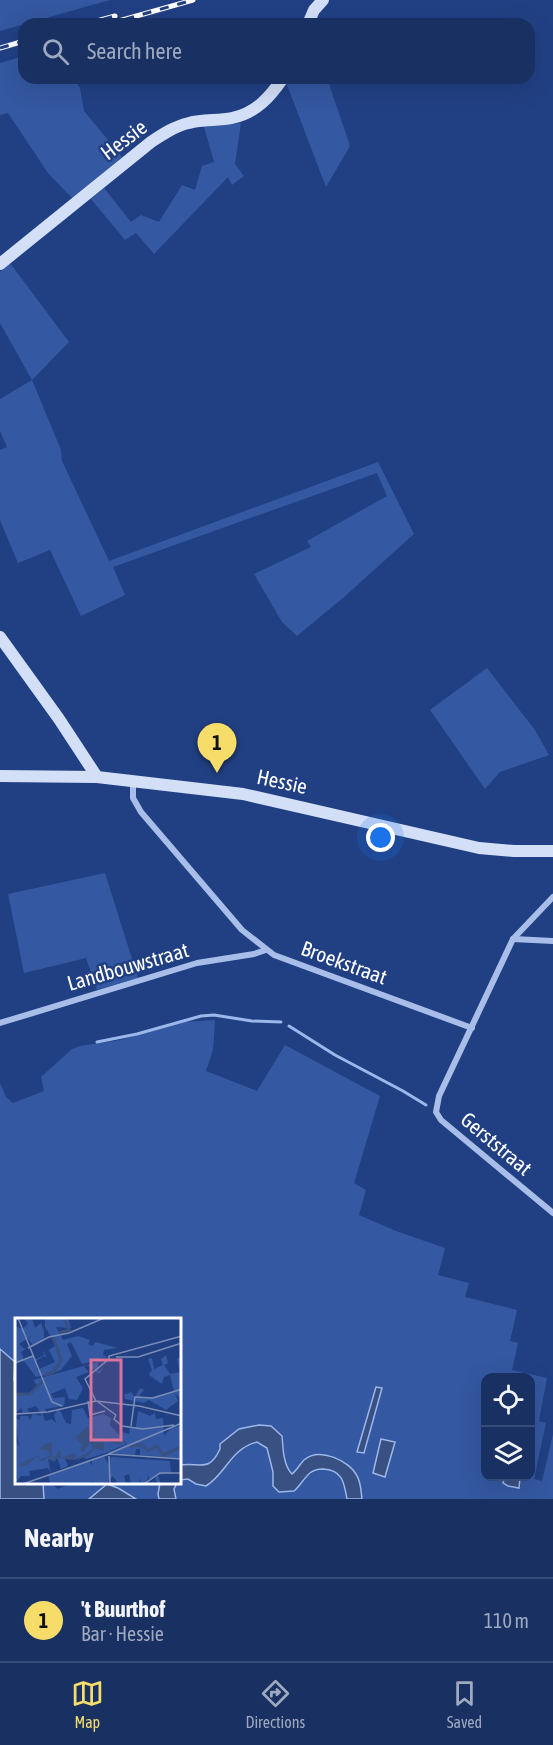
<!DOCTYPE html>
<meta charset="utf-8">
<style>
:root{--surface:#193063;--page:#263c6c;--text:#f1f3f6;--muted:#9fa9be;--line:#374b78;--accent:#f6dd6a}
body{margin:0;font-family:"Asap Condensed",sans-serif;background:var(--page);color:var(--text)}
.controls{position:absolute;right:18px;bottom:18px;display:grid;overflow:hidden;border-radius:12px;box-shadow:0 6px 24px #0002}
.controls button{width:54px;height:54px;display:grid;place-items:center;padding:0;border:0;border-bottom:2px solid var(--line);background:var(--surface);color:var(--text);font:30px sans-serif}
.you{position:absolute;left:381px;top:838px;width:21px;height:21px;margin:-15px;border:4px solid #fff;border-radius:50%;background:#1a73e8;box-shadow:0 0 0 9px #1a73e833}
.badge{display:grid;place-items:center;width:39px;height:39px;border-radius:50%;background:var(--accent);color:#111;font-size:20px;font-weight:700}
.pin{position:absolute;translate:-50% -50px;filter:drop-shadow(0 2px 3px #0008)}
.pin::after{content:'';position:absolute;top:32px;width:21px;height:18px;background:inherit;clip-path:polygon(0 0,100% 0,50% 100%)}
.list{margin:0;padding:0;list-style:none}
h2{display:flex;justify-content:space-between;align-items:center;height:78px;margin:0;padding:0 24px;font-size:26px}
h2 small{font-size:20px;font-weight:400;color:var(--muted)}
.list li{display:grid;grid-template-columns:39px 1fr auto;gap:18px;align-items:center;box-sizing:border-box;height:84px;padding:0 24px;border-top:2px solid var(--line)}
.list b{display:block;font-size:22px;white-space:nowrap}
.list p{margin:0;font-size:20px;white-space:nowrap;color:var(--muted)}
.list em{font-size:20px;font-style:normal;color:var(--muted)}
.icon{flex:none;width:33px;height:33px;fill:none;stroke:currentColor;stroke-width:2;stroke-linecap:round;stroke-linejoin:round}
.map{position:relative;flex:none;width:553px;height:1499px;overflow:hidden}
.search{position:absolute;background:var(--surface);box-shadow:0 6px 24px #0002;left:18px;right:18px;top:18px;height:66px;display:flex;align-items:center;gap:15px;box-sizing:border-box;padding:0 21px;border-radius:18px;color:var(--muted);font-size:22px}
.sheet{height:162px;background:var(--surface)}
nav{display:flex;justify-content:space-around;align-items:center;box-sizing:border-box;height:84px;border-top:2px solid var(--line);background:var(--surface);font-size:16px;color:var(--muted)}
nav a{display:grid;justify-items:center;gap:3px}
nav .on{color:var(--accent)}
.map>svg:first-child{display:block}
.green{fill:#3458a1;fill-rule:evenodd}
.water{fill:#395082;stroke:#9cb7ea;stroke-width:1.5}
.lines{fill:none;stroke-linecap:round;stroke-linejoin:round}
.stream{stroke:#9cb7ea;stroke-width:3}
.street{stroke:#a8bee9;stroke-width:6}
.secondary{stroke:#d3dff7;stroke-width:12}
.rail-casing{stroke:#fff;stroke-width:5}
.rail{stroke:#214084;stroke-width:3;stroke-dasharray:9;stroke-linecap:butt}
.labels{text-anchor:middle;stroke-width:5;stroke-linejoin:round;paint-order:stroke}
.street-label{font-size:21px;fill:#fff;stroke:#214084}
.inset-river{fill:none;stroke:#395082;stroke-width:3}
.inset-road{fill:none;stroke:#7a8cb5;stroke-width:1.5}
.view{fill:#da749d;fill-opacity:0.15;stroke:#da749d;stroke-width:3}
.inset-edge{fill:none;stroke:#fff;stroke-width:3}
</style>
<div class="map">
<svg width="553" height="1499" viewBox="0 0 553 1499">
<rect width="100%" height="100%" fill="#214084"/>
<g class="green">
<path d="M0,0H110L0,31Z"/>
<path d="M24,56V78H79L75,80L80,88L84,111L122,157L73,199L48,173L8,113L0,115V63Z"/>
<path d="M290,78H327L350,146L326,187L287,85Z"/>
<path d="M241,123L235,164L244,176L232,185L228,177L154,254L136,233L125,240L91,199L104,188L131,222L141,215L159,222L182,185L195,190L202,166L214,162L204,127Z"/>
<path d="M10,263L69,342L32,380L61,450L62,461L109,561L378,462L414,534L344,597L297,636L282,622L254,574L311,547L307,541L387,496L377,473L113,567L125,595L81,616L50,550L18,563L0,520V450L7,447L0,431V399L32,380L0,323V272Z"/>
<path d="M487,668L535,730L549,755L500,772L485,789L430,710Z"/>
<path d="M105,873L138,978L97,990L86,958L24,973L8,894Z"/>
<path d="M215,1020L213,1050L206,1071L257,1091L285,1045L380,1096L354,1183L366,1190L359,1215L396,1231L445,1248L438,1275L469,1283L465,1297L517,1310L510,1341L518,1343L512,1370L547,1378L539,1421L546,1423L534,1479L542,1481L553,1434V1499H362L359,1478L305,1459L292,1474C283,1465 283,1448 282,1436L271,1426L259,1425L220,1444C220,1449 219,1453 216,1457C207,1471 193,1462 180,1465V1319H16V1382L14,1380L15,1362L0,1349V1083L6,1097L13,1103L44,1091L41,1077L72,1049L80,1046L120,1040L184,1022ZM486,1378H530V1476L520,1477L519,1488L504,1483L505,1476H486Z"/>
<path d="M257,1442L267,1448L273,1472V1486L301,1485C308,1474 314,1469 328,1470C332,1470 337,1472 340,1476C345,1482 346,1491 347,1499H176L174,1488L176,1483L180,1482L182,1479C191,1479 197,1484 206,1486C227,1473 230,1449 257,1442Z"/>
<path d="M43,1483H50L58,1489L72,1483H160L158,1494L159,1499H136L118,1488L107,1484L89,1499H44Z"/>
</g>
<g class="water">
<path d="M0,1349L15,1362L14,1380L16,1382V1482L43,1483L44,1499H0Z"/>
<path d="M376,1387L382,1388L364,1453L357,1452Z"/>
<path d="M259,1425L271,1426L282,1436C283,1447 283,1465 292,1474C297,1470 300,1464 304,1460C319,1447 349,1460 357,1476C361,1482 361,1492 362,1499H347C344,1483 343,1470 323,1469C318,1469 314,1470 310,1473C304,1478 300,1486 294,1491L279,1492L273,1486V1472L267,1448L257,1442C230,1449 227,1473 206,1486L196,1484L188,1479L180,1480V1465C200,1462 209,1473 220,1449V1444L239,1429Z"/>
<path d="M381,1439L395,1442L385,1477L373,1473Z"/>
<path d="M505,1477H520L519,1488L508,1486L503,1483Z"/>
<path d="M160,1483H177L174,1489L176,1499H159L158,1494Z"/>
<path d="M107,1484L118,1488L136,1499H89Z"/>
</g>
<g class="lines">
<g class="stream">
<path d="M289,1026L335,1055L403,1091L426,1105"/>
<path d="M97,1042L137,1034L201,1016L214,1015L252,1021L281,1022"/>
</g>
<g class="street">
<path d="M133,781V798L141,812L242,930L274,955L472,1028"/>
<path d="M553,897L513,939L439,1096L436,1112L441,1120L553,1213"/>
<path d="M513,939L553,941"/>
<path d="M0,1023L197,963L254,954L266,950"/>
</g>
<g class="secondary">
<path d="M308,24L314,10L323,0"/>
<path d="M0,264L151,142C163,134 175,126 189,123C203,119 218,121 232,118C256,113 270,97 283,78"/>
<path d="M0,637L59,719L97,777"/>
<path d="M0,776L97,777L243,794L479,848L514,851H553"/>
</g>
<defs>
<g id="rail">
<path d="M86,24L115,16"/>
<path d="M108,24L193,0"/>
<path d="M0,48L24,41"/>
</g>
</defs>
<use href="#rail" class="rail-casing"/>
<use href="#rail" class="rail"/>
</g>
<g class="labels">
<g class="street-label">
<text transform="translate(124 140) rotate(-37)" y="7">Hessie</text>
<text transform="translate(282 782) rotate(12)" y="7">Hessie</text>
<text transform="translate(344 963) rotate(20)" y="7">Broekstraat</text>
<text transform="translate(128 967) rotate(-16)" y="7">Landbouwstraat</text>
<text transform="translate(496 1144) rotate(40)" y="7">Gerststraat</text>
</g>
</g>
<g transform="translate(15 1318)">
<rect width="166" height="166" fill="#214084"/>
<path d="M9,0H17L20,10L26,5L29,13V21L18,27L13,21L18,17L4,26L10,31L14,29L6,34L9,42L18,38L20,42L29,37L27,31L32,40L29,38L21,43L22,52L40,44L34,32L41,27L30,9V2L34,0H53L56,10L41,9L48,22L63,18L75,22L73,26L78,28L80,24L103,30L89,32L88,37L93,39L67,46L56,24L52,26L57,38L46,52L40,54L38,47L39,55L21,59L9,43L0,45V8L7,11L13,6ZM151,37L153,45L149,47L155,56L165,54L162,41L166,39V81L160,75L163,83L151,92L134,82L129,85L110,81L109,77L116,74L120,79L125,70L129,72L124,78L131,80L159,74L155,57L149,59L147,66L134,57L137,52L133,41L137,40L139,51L148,47L146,41ZM83,44V54L89,49L84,56L72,47L69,49L74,54L61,59L68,70L62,82L54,81L50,70L36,76L38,80L50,79L49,88L30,91L31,94H27L30,103L37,101L41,105L39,97L44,90L51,105L56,106L57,92L68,90L73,100L88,96L96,100L95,107L105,118L107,114L114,116L115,109H121L123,93L135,98L140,95L141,101L148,100L149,118L156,110L166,108L165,130L153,135L166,130V140L125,137V131H121L120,137L95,135L112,126L109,123L111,126L91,135L71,141L69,137L61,141L54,138L50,141L53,148L46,151L42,139L39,140L42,152L40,144L33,141L36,155L33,150L14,153L15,158H6L0,166V122L4,129L0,100L5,102V98H13L15,102L18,96L27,98L21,88L12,91L14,94L8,95L6,90L0,95V76H15L22,67L18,62ZM89,138L94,147L96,139L155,143L156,155L143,157L146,166H142L140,158L134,162L133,156L132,166H126L125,160L124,166H116L114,156L109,158L111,166H95H103L98,158L91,166H79L78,163L75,166H35L33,157L74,142L77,148V141Z" fill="#3458a1"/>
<path d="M72,109L80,116L79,124L90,118L95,120L96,123L104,122L106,126L109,122L112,126L109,124L105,127L96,125L90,119L85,121L89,124V133L81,130L71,139L60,142L42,140L40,143H38L32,139L29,143H25L21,138L14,146L7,149L5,147L0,149L21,138H24V142L36,137L33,133L24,131L28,128L25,122L27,127L37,124V142L45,132L46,140L60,135L61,139L58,140L65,139L77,132V126L74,125L68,135L65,131L68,127L60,120Z" fill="#395082"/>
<path class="inset-river" d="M44,15L54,12L49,1L53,0M29,57L39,54L46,42L38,19M0,76H15L28,63M114,128L127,127L133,133L142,128L148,137L167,129"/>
<path class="inset-road" d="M3,0L37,84L47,88M13,30L34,19L54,15L89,0M101,39H123L167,25M94,41V38L167,18M0,45L18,38M73,83L75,97L90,93M81,83L70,61L94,41M83,84L101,97M0,96L33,94L81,83L124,88L167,98M101,97L99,101L107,108L128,111L159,107M116,108L120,79L138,80L167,71M93,136L167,105M94,136L167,141M94,138L95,166M8,166L94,136M129,166L145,155H167"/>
<path class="view" d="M76,42H106V122H76Z"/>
<rect width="166" height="166" class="inset-edge"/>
</g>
</svg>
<div class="controls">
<button><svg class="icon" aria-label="locate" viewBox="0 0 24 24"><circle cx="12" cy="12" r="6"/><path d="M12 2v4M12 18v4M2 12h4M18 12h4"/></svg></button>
<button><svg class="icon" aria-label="layers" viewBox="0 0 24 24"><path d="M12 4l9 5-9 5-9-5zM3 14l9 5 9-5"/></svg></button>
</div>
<div class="you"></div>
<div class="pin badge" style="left:217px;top:773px">1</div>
<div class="search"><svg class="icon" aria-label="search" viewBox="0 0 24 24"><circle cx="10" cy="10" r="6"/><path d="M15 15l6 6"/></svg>Search here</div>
</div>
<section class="sheet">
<h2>Nearby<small></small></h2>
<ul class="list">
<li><span class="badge">1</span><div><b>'t Buurthof</b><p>Bar · Hessie</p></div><em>110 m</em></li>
</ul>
</section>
<nav>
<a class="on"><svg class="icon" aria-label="map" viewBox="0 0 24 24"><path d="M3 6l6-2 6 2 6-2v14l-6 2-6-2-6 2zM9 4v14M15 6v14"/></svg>Map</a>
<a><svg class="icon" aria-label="directions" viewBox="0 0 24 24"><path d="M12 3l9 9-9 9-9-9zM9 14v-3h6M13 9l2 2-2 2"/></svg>Directions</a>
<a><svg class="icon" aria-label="saved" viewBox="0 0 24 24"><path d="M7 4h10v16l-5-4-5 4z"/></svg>Saved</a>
</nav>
